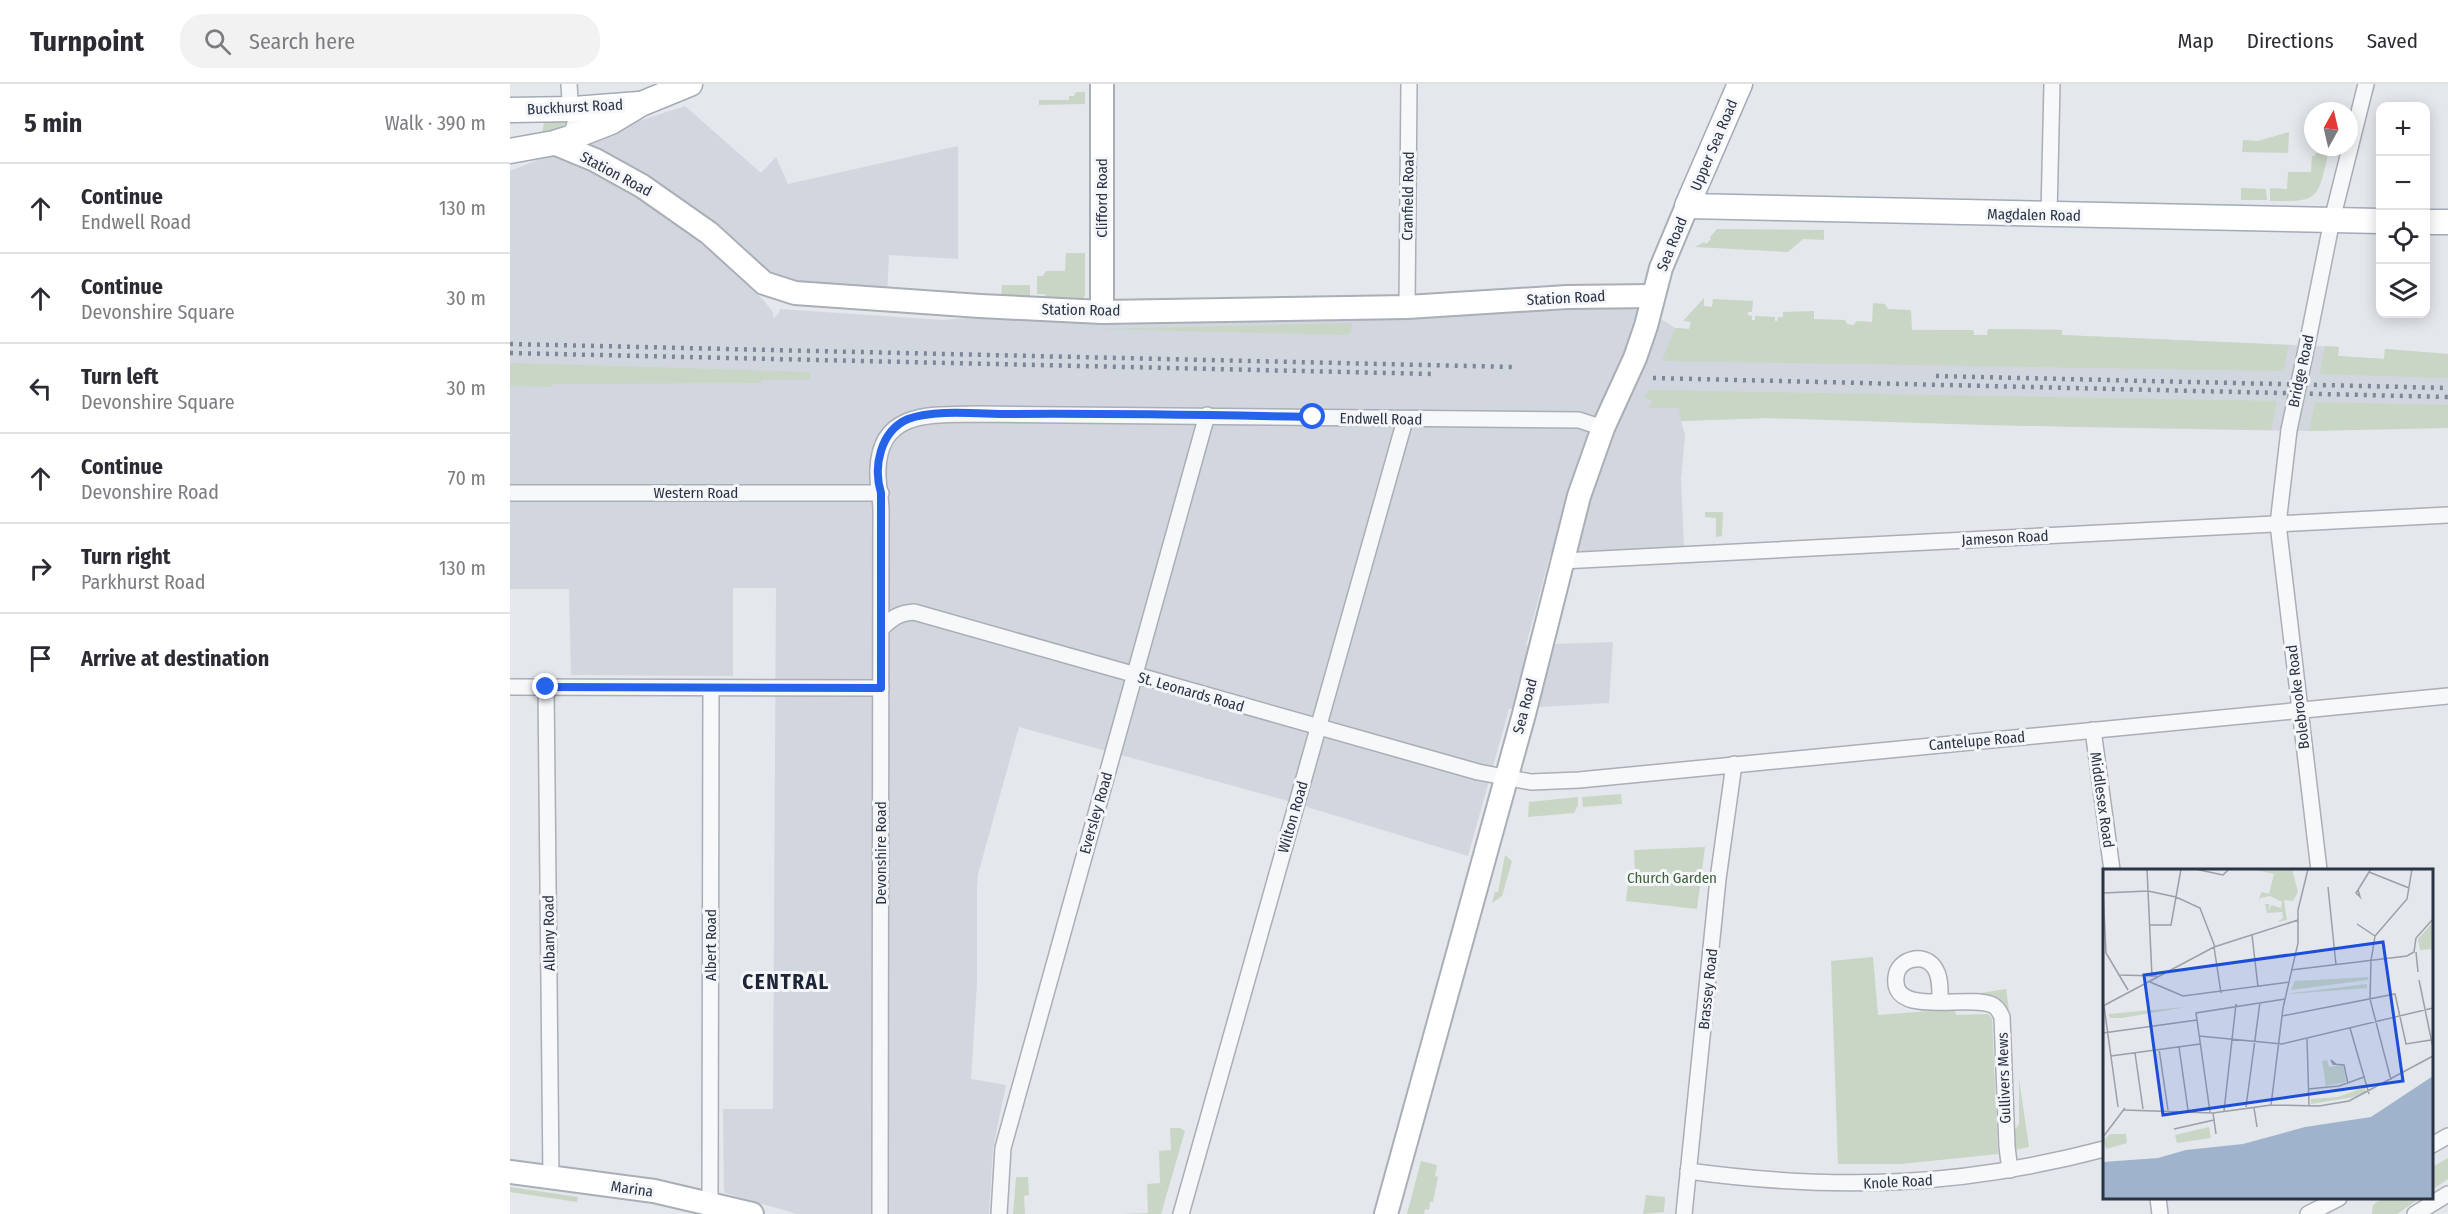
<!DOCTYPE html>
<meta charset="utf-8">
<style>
:root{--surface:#fff;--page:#f2f2f3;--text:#2b2b33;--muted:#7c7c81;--line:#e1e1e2}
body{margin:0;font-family:"Fira Sans Condensed",sans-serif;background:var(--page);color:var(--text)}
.controls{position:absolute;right:18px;top:18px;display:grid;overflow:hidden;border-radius:12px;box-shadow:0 3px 15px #0003}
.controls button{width:54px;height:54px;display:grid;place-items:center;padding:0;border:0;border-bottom:2px solid var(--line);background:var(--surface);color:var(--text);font:30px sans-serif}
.compass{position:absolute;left:1794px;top:18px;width:54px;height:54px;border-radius:50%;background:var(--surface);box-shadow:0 3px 15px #0003;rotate:8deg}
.stop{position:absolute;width:18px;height:18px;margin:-14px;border:4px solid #2563eb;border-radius:50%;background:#fff}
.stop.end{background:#2563eb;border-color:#fff;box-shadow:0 2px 6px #0008}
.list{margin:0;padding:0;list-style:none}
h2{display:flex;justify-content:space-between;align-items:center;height:78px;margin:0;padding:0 24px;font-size:26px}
h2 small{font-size:20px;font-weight:400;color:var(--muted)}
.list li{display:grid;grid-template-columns:39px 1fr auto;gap:18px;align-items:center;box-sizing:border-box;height:90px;padding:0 24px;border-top:2px solid var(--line)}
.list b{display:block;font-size:22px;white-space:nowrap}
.list p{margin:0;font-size:20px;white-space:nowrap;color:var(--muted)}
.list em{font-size:20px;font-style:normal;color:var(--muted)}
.icon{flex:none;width:33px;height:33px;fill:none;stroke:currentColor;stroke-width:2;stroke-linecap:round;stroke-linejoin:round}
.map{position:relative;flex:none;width:1938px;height:1130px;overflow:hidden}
header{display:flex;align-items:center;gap:36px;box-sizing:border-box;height:84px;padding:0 30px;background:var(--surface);border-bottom:2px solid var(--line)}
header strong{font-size:28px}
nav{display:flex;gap:33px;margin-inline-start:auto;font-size:21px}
.search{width:420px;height:54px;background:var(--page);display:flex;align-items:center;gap:15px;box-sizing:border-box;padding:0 21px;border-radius:24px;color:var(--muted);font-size:22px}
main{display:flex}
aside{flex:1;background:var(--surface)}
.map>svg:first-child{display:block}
.built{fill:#d2d6de}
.green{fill:#c9d6c5}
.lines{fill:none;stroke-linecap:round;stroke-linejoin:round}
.street-casing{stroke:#a9aeb7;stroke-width:18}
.secondary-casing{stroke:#a9aeb7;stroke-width:26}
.primary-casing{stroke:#a3abb8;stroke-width:27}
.street{stroke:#f7f8fa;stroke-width:15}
.secondary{stroke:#fff;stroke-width:22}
.primary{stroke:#fff;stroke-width:24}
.rail{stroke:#7d8696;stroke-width:4.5;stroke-dasharray:3 6;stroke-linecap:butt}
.street-bridge-casing{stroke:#a9aeb7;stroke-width:18;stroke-linecap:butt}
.street-bridge{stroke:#f7f8fa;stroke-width:15}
.route{stroke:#2563eb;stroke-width:8}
.labels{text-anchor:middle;stroke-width:6;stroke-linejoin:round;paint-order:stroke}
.street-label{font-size:15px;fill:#2b3445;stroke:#f4f6f9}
.park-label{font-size:15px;fill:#3f6138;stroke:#f4f6f9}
.district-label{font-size:21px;font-weight:bold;letter-spacing:1.5px;fill:#1d2536;stroke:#f4f6f9}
.inset-road{fill:none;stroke:#9a9fa9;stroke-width:1.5}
.view{fill:#1d4ed8;fill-opacity:0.15;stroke:#1d4ed8;stroke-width:3}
.inset-edge{fill:none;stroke:#2b3445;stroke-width:3}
</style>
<header>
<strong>Turnpoint</strong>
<div class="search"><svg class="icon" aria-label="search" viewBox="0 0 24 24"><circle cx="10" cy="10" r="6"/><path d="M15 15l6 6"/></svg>Search here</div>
<nav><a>Map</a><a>Directions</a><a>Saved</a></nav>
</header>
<main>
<aside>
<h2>5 min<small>Walk · 390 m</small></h2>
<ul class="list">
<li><svg class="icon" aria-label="ahead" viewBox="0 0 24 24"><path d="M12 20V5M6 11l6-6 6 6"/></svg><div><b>Continue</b><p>Endwell Road</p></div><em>130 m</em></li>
<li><svg class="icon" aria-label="ahead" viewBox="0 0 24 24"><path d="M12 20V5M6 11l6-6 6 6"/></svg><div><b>Continue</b><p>Devonshire Square</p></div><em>30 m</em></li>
<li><svg class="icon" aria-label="left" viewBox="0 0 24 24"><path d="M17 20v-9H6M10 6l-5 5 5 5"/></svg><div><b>Turn left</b><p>Devonshire Square</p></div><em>30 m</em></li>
<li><svg class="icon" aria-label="ahead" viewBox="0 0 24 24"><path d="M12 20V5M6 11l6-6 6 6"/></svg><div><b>Continue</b><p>Devonshire Road</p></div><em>70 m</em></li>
<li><svg class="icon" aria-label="right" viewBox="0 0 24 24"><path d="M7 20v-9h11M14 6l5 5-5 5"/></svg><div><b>Turn right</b><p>Parkhurst Road</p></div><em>130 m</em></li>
<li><svg class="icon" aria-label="arrive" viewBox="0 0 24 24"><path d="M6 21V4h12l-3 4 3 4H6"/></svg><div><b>Arrive at destination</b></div></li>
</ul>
</aside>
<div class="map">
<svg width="1938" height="1130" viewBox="0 0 1938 1130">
<rect width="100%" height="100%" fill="#e4e7ec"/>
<path class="built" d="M175,22L251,89L266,73L278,100L448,62V175L379,171L377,210L277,201L255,191L248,210L263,228V234L269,229L270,225L433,236L470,233L1114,220L1151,235L1165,244L1179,245L1463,246L1464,251H1477L1478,245L1552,246V251L1829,263L1828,272L1874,275L1875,265L1938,270V343L1799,347L1563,343L1257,334L1171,337L1175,351L1171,396L1174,464L1040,471L1016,561L1103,558L1099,619L999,625L958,772L771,715L509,643L468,790L467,803V899L461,995L496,1001L483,1064L479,1130H287L215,1109L214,1105L213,1025H263L266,504H223V592L61,591L59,505H0V87L45,69L64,58Z"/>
<g class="green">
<path d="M566,8H575V20L529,21V16H559V12H564Z"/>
<path d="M58,37L49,46L32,51L34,38Z"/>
<path d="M1779,48L1778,69L1732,68L1733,56L1748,57Z"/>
<path d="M1805,69L1818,70C1808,116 1808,118 1760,117V104L1777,105L1778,88H1801L1802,72H1805Z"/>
<path d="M1731,104L1756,105L1757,116H1731Z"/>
<path d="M1207,145L1314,146V156L1293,155L1278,168L1185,163L1194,158L1196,160L1201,155L1200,153Z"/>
<path d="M556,169H575V212L571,216L535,214V210H527V192H533L536,187H555Z"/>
<path d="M492,201H520V214L491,213Z"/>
<path d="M1194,214V222L1202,223L1203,215L1243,217L1242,228H1238V231L1242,232V236H1245V232L1265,233V237H1267L1268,233H1273V228L1304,227V235L1335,236L1337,240L1343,241L1347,237L1362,238L1363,219L1375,220L1378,225L1401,226L1402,246H1463L1464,251H1477L1478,245L1552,246V251L1779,261L1773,287L1152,277L1165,244L1179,245L1181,238L1173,237Z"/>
<path d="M842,239L841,248L838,251L590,245Z"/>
<path d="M1815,262L1829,263L1828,272L1874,275L1875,265L1938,270V294L1810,290Z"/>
<path d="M0,279L300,288L299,296H252L251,299L43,300L42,303L0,302Z"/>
<path d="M1138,306L1767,317L1761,346L1473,341L1257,334L1171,337L1169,324H1139L1142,317L1134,313Z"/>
<path d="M1805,318L1938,321V344L1799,347Z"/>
<path d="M1195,428H1213L1212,452L1206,453V434L1195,433Z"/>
<path d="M1111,710L1112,720L1073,723L1072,713Z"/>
<path d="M1068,713V721L1064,729L1018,733L1019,718Z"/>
<path d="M1195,763L1187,825L1116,817L1119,790L1125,788L1124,766Z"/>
<path d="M995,771L1002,777L992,812L982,819L985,808H988Z"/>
<path d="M1363,873L1368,931L1445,925L1446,931L1478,930L1482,934L1488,1070L1391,1080H1328L1321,877Z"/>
<path d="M1496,905L1499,926L1489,915L1471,909Z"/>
<path d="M1509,995L1519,1063L1505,1066L1504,1047L1509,1040Z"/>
<path d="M660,1044H670L675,1047L651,1130H614L638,1129L637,1100L650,1099L649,1067L661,1066Z"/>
<path d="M1938,1074V1095L1922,1106V1083Z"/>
<path d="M911,1077L927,1081L925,1092L928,1093L923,1118H920L919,1126L915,1125L914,1130H897Z"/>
<path d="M506,1093H518L519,1111L514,1112L515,1130H503Z"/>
<path d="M0,1103L68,1113L67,1118L0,1108Z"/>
<path d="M1136,1111L1155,1113L1154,1128L1133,1130Z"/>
<path d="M1872,1114H1910L1887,1130H1862L1863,1121Z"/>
</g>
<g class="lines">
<defs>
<g id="street">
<path d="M59,0L60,16L67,33L60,54"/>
<path d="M1539,131L1542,0"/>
<path d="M897,223L899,0"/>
<path d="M1797,261L1822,136L1856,0"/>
<path d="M1779,346L1768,440L1809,786"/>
<path d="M0,409H371"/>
<path d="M1052,477L1938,431"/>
<path d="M372,544C382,534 389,529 404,528L968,688L1021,698L1069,696L1938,612"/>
<path d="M0,603L371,604"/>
<path d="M36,603L41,1094"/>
<path d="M1583,646L1602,786"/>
<path d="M1430,918C1430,907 1431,892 1424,883C1413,868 1388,875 1386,893C1381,936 1463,908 1484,922C1488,924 1490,929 1492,933L1497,1063L1500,1086"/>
<path d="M1922,1061L1938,1052"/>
<path d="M1178,1087C1326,1107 1450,1103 1594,1065"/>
<path d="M1648,1114L1650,1130"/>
<path d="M200,1119L201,604"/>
<path d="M370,1130L371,427C371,412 367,399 368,385C370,325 424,331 468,330L1069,336L1093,344"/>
<path d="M489,1130L493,1064L697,331"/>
<path d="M671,1130L895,336"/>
<path d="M1174,1130L1208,795L1224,680"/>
<path d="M1798,1130L1829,1114"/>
<path d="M1905,1130L1938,1110"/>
</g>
<g id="secondary">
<path d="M592,0V228"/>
<path d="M44,59L85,76L132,102L199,149L254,199L285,209L470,222L592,228L897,223L1057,213L1143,212"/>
<path d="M0,1088L144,1107L242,1130"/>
<path d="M876,1130L1014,630L1069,412L1093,344L1125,274L1136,242L1151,184L1177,122"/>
</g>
<g id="primary">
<path d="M1230,0L1177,122L1870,137"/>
<path d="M0,26L64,25L129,20"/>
<path d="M0,67L44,59L60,54L101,38L131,20L180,0"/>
<path d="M1916,138H1938"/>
</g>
</defs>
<use href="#street" class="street-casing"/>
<use href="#secondary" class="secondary-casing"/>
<use href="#primary" class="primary-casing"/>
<use href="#street" class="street"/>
<use href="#secondary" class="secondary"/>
<use href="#primary" class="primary"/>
<g class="rail">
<path d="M0,260L1003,283"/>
<path d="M0,269L924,290"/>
<path d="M1426,292L1938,304"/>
<path d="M1143,294L1938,313"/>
</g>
<defs>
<path id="street-bridge" d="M1779,346L1797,261"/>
</defs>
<use href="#street-bridge" class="street-bridge-casing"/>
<use href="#street-bridge" class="street-bridge"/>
</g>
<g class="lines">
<path class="route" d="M36,603L371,604V409C363,383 370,347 398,335C425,325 469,330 498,330C600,329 701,331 803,333"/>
</g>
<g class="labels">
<g class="street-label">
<text transform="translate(65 23) rotate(-3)" y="5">Buckhurst Road</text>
<text transform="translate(1204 61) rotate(-67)" y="5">Upper Sea Road</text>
<text transform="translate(106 90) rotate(28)" y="5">Station Road</text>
<text transform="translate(898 112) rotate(-89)" y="5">Cranfield Road</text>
<text transform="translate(592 114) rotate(-90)" y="5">Clifford Road</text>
<text transform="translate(1524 131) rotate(1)" y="5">Magdalen Road</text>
<text transform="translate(1162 160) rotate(-68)" y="5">Sea Road</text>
<text transform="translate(1056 214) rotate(-3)" y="5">Station Road</text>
<text transform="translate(571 226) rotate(1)" y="5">Station Road</text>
<text transform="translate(1791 287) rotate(-78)" y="5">Bridge Road</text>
<text transform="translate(871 335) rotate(1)" y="5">Endwell Road</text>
<text x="186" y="414">Western Road</text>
<text transform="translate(1495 454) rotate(-3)" y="5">Jameson Road</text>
<text transform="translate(681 608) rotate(16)" y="5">St. Leonards Road</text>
<text transform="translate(1788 613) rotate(-97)" y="5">Bolebrooke Road</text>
<text transform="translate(1015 622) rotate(-75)" y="5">Sea Road</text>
<text transform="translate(1467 657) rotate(-5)" y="5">Cantelupe Road</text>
<text transform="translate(1592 716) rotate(82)" y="5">Middlesex Road</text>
<text transform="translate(586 729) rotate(-74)" y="5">Eversley Road</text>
<text transform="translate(783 733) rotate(-74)" y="5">Wilton Road</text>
<text transform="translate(371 769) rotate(-90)" y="5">Devonshire Road</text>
<text transform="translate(39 849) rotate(-91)" y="5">Albany Road</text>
<text transform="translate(201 861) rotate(-90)" y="5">Albert Road</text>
<text transform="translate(1198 905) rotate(-84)" y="5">Brassey Road</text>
<text transform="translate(1494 994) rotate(-92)" y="5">Gullivers Mews</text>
<text transform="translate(1388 1098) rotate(-3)" y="5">Knole Road</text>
<text transform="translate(122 1105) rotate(8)" y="5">Marina</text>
</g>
<g class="park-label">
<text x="1162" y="799">Church Garden</text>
</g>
<g class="district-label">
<text x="276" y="905">CENTRAL</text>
</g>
</g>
<g transform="translate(1593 785)">
<rect width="330" height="330" fill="#e4e7ec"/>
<path d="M149,0H189L195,23L190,32L181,31L184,51L174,53L180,49L179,43L164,44L162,35H166V42L168,36L178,39L179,33L167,27L157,29L156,33V29L159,23L166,25L171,5ZM330,53V80L317,81L315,70ZM265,108V111L188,121L192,112ZM264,115V119L186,125L190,124ZM83,138L19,149H7L5,145ZM224,191L226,198L240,196L243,213L223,217L219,192ZM262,218L263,223L251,228L208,235V230L235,228ZM106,258L108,269L74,274L72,266ZM7,265H23L24,274L3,280L0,271Z" fill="#c9d6c5"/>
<path d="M330,207V330H0V293L55,289L83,281L140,275L202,258L268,248Z" fill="#9fb4cc"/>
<path class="inset-road" d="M44,0L49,108M92,0L120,6L126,0M266,3L306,19M225,18L233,96M0,21L3,84L25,121M255,21L257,28L253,24L255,21L266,3L268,0M0,24L45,22L73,28L97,39L112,78M254,55L272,67M46,56H68L78,0M149,66L155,118M111,78L118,124M313,83L315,103M188,101L304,87L311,83L313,69L330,50M15,106L54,107M316,111L330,179M47,113L80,127L186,113M0,137L111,78L195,51M1,137L15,238M179,147L292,125L303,175L328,171M247,159L266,225M0,164L94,151M96,167L179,175L330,139M204,169L206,237M76,178L85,241M56,180L65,241M32,184L40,240M8,187L97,175M233,195L228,191L230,195L241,196L245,215M288,211L267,130L268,92L272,67L304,30L309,0M205,220L236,217L261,208M168,236L216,237L246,232L330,187M143,238L157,133M151,239L154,258M21,241L110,244L168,236L180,139L195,74V41L205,0M121,242L133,135M107,243L93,144L182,130M110,244L113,265M71,260L111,251M0,268L22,239"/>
<path class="view" d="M280,73L300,212L60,246L41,106Z"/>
<rect width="330" height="330" class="inset-edge"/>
</g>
</svg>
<div class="controls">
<button>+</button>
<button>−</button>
<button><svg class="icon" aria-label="locate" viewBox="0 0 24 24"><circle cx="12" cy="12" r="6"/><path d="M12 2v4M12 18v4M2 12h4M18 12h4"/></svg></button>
<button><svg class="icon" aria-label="layers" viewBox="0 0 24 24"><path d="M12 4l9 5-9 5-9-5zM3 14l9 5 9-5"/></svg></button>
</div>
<svg class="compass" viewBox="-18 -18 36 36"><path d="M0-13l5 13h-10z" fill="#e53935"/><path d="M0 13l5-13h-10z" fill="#7c7c81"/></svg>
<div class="stop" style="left:803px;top:333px"></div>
<div class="stop end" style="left:36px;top:603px"></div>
</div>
</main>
